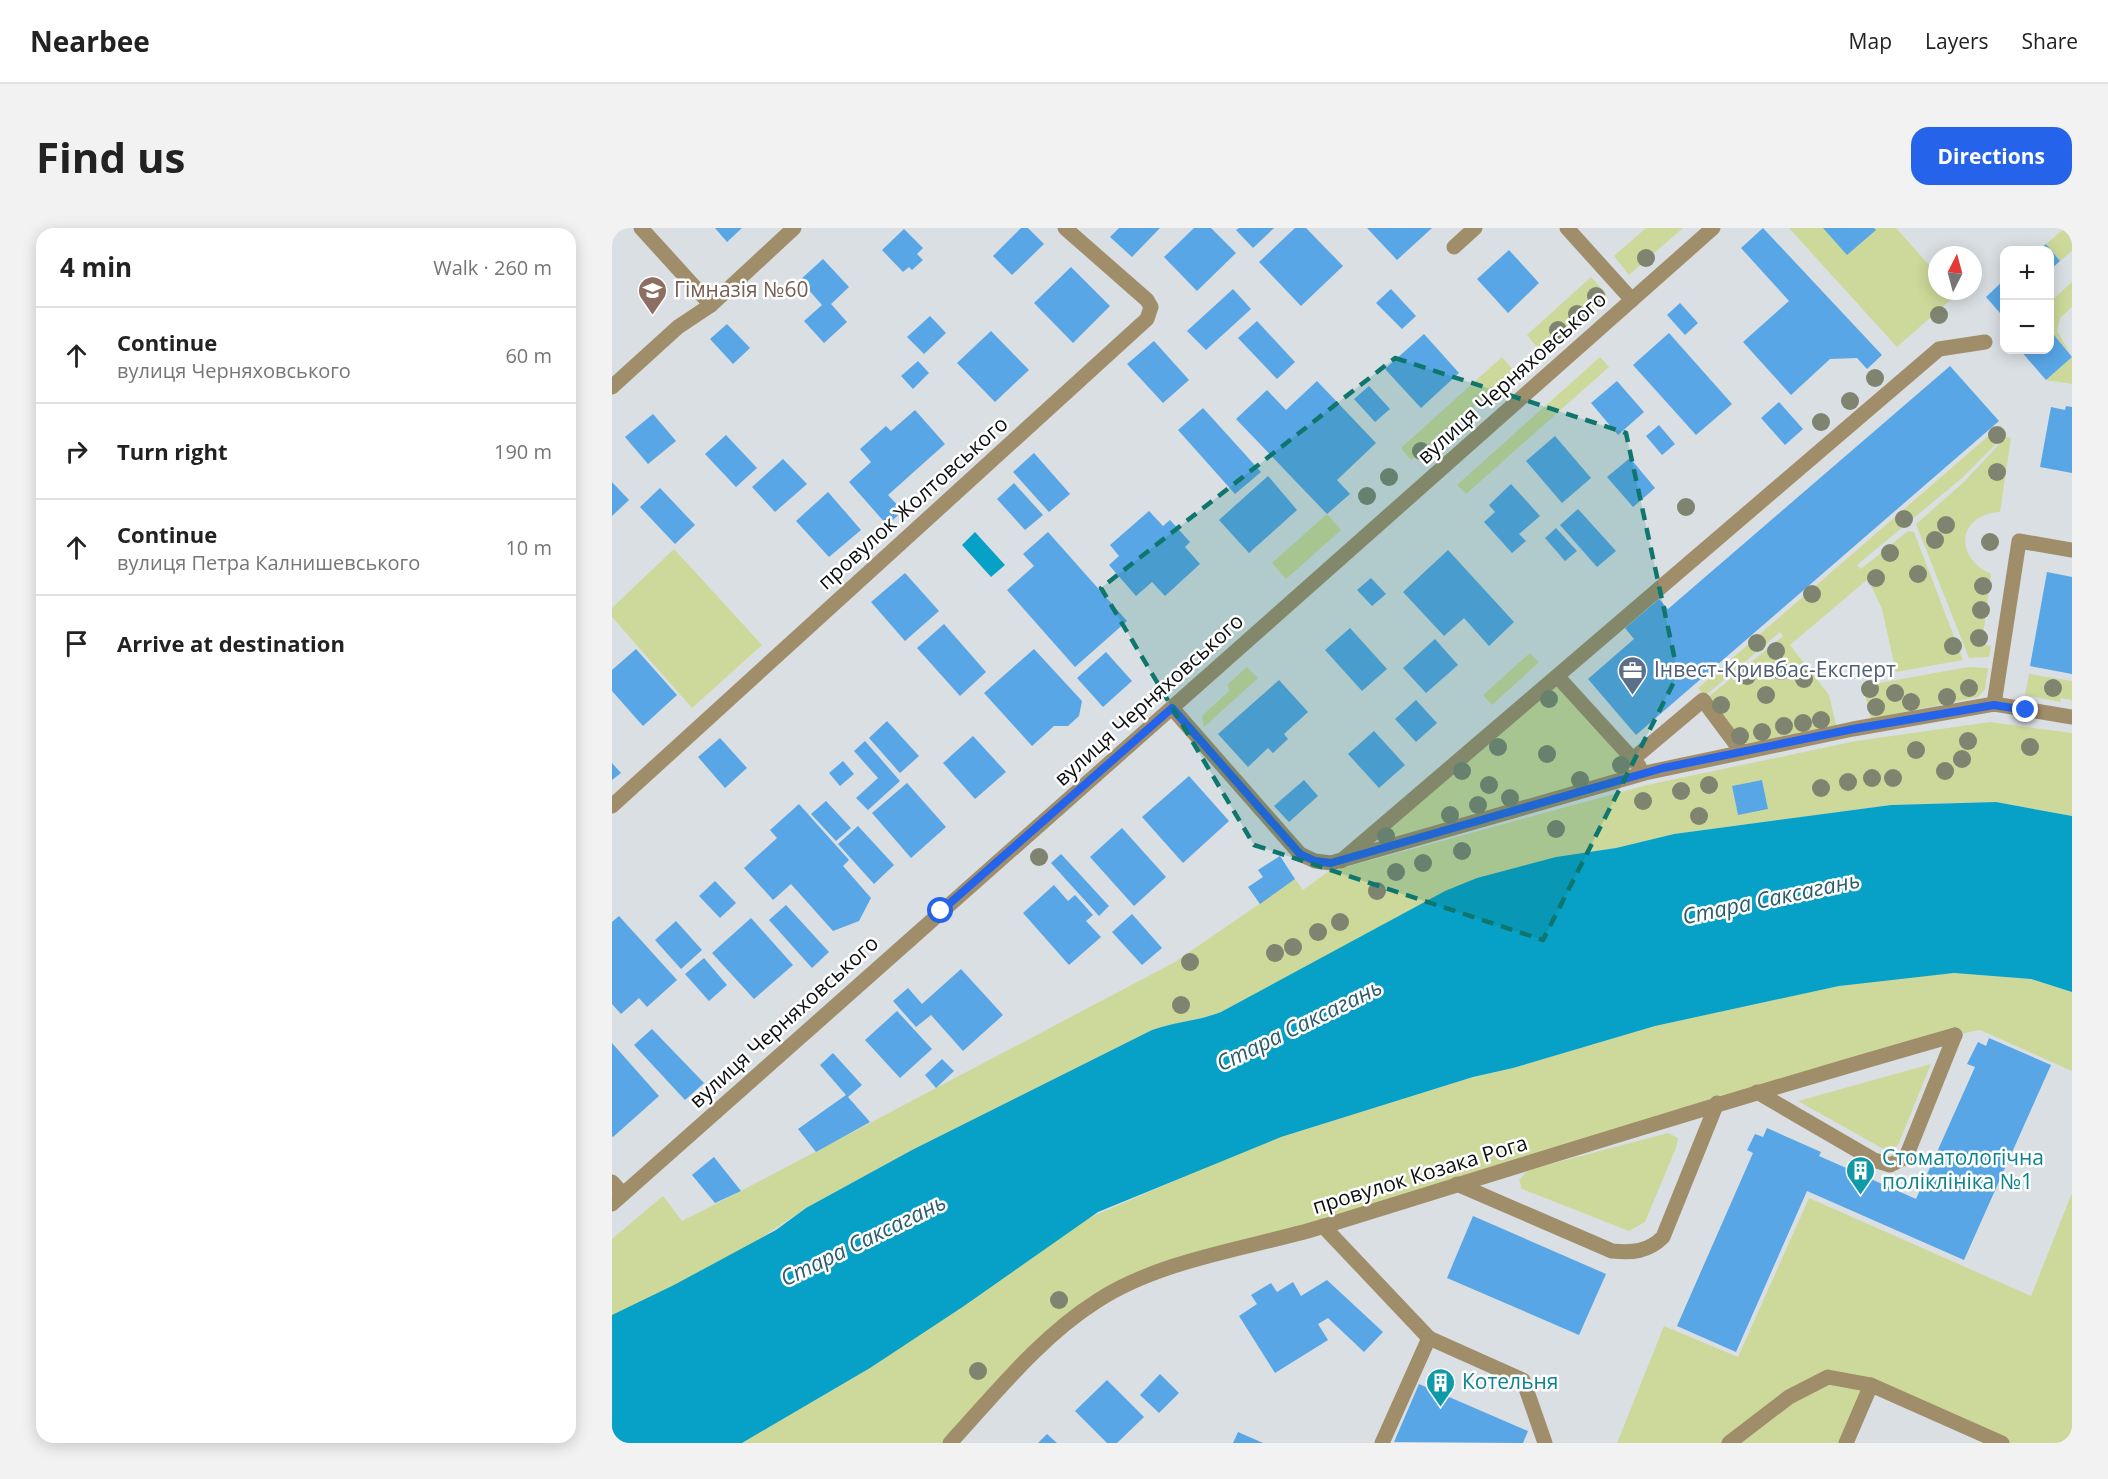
<!DOCTYPE html>
<meta charset="utf-8">
<style>
:root{--surface:#fff;--page:#f2f2f2;--text:#222;--muted:#767676;--line:#e0e0e0;--accent:#2563eb}
body{margin:0;font-family:"Open Sans",sans-serif;background:var(--page);color:var(--text)}
.controls{position:absolute;right:18px;top:18px;display:grid;overflow:hidden;border-radius:12px;box-shadow:0 3px 15px #0003}
.controls button{width:54px;height:54px;display:grid;place-items:center;padding:0;border:0;border-bottom:2px solid var(--line);background:var(--surface);color:var(--text);font:30px sans-serif}
.compass{position:absolute;left:1316px;top:18px;width:54px;height:54px;border-radius:50%;background:var(--surface);box-shadow:0 3px 15px #0003;rotate:6deg}
.stop{position:absolute;width:18px;height:18px;margin:-14px;border:4px solid #2563eb;border-radius:50%;background:#fff}
.stop.end{background:#2563eb;border-color:#fff;box-shadow:0 2px 6px #0008}
.list{margin:0;padding:0;list-style:none}
h2{display:flex;justify-content:space-between;align-items:center;height:78px;margin:0;padding:0 24px;font-size:26px}
h2 small{font-size:20px;font-weight:400;color:var(--muted)}
.list li{display:grid;grid-template-columns:39px 1fr auto;gap:18px;align-items:center;box-sizing:border-box;height:96px;padding:0 24px;border-top:2px solid var(--line)}
.list b{display:block;font-size:22px;white-space:nowrap}
.list p{margin:0;font-size:20px;white-space:nowrap;color:var(--muted)}
.list em{font-size:20px;font-style:normal;color:var(--muted)}
.icon{flex:none;width:33px;height:33px;fill:none;stroke:currentColor;stroke-width:2;stroke-linecap:round;stroke-linejoin:round}
.map{position:relative;flex:none;width:1460px;height:1215px;overflow:hidden;border-radius:18px}
header{display:flex;align-items:center;gap:36px;box-sizing:border-box;height:84px;padding:0 30px;background:var(--surface);border-bottom:2px solid var(--line)}
header strong{font-size:28px}
nav{display:flex;gap:33px;margin-inline-start:auto;font-size:21px}
.intro{display:flex;align-items:center;justify-content:space-between;box-sizing:border-box;height:144px;padding:0 36px}
h1{margin:0;font-size:42px}
.button{padding:15px 27px;border-radius:18px;background:var(--accent);color:#fff;font-size:21px;font-weight:700}
main{display:flex;gap:36px;padding:0 36px}
aside{flex:1;background:var(--surface);border-radius:18px;box-shadow:0 3px 15px #0003}
.map>svg:first-child{display:block}
.green{fill:#cdd99a;fill-rule:evenodd}
.water{fill:#07a1c7}
.building{fill:#58a6e6}
.lines{fill:none;stroke-linecap:round;stroke-linejoin:round}
.lane{stroke:#a08d6a;stroke-width:15}
.street{stroke:#a08d6a;stroke-width:15}
.tree{fill:#7e8470}
.route{stroke:#2563eb;stroke-width:8}
.marked{fill:#0f766e;fill-opacity:0.2;stroke:#0f766e;stroke-width:4.5;stroke-dasharray:12 8;stroke-linejoin:round}
.labels{text-anchor:middle;stroke-width:5;stroke-linejoin:round;paint-order:stroke}
.education-label{font-size:21px;fill:#785e54;stroke:#fff;text-anchor:start}
.street-label{font-size:21px;fill:#0d0f10;stroke:#fff}
.service-label{font-size:21px;fill:#4e5e75;stroke:#fff;text-anchor:start}
.culture-label{font-size:21px;fill:#0d838f;stroke:#fff;text-anchor:start}
.water-label{font-size:22px;font-style:italic;fill:#2a5c6d;stroke:#fff}
</style>
<header>
<strong>Nearbee</strong>
<nav><a>Map</a><a>Layers</a><a>Share</a></nav>
</header>
<div class="intro"><h1>Find us</h1><a class="button">Directions</a></div>
<main>
<aside>
<h2>4 min<small>Walk · 260 m</small></h2>
<ul class="list">
<li><svg class="icon" aria-label="ahead" viewBox="0 0 24 24"><path d="M12 20V5M6 11l6-6 6 6"/></svg><div><b>Continue</b><p>вулиця Черняховського</p></div><em>60 m</em></li>
<li><svg class="icon" aria-label="right" viewBox="0 0 24 24"><path d="M7 20v-9h11M14 6l5 5-5 5"/></svg><div><b>Turn right</b></div><em>190 m</em></li>
<li><svg class="icon" aria-label="ahead" viewBox="0 0 24 24"><path d="M12 20V5M6 11l6-6 6 6"/></svg><div><b>Continue</b><p>вулиця Петра Калнишевського</p></div><em>10 m</em></li>
<li><svg class="icon" aria-label="arrive" viewBox="0 0 24 24"><path d="M6 21V4h12l-3 4 3 4H6"/></svg><div><b>Arrive at destination</b></div></li>
</ul>
</aside>
<div class="map">
<svg width="1460" height="1215" viewBox="0 0 1460 1215">
<rect width="100%" height="100%" fill="#dadfe3"/>
<g class="green">
<path d="M1034,0H1071L1017,47L1002,28Z"/>
<path d="M1177,0H1284L1325,46V63H1340L1344,67L1285,119Z"/>
<path d="M1453,0H1460V23L1448,33L1434,16Z"/>
<path d="M979,49L995,67L929,124L915,107Z"/>
<path d="M1460,54V79L1448,90L1445,103L1460,128L1438,102V74Z"/>
<path d="M890,129L903,144L799,232L789,220Z"/>
<path d="M988,129L997,139L854,266L845,257Z"/>
<path d="M1460,129V156L1434,152Z"/>
<path d="M1389,197L1391,204L1388,212L1350,250L1245,337L1249,341L1296,303L1302,304L1351,432L1284,444L1270,381L1256,351L1178,417L1217,467L1224,497L1130,517L1095,470L1171,408L1168,404L1093,468L1086,460Z"/>
<path d="M1394,209L1399,210L1388,284C1347,286 1340,328 1379,346L1370,416L1379,418L1377,429L1357,430L1304,296L1352,254Z"/>
<path d="M715,286L729,302L674,351L660,335Z"/>
<path d="M62,321L150,417L80,480L0,389V380Z"/>
<path d="M918,425L927,434L880,477L871,467Z"/>
<path d="M635,439L646,450L592,499L590,488L617,463L616,456Z"/>
<path d="M1356,439L1376,440L1373,461L1366,469L1259,491L1251,458Z"/>
<path d="M1417,446L1460,453V475L1459,472L1449,470L1448,474L1413,467Z"/>
<path d="M943,453L1025,542L769,613L767,608Z"/>
<path d="M1378,494L1460,505V588L1384,574L1279,577L1061,606L1004,620L944,629L932,637L806,679L609,784C586,792 564,795 540,802L300,922L194,980L0,1109V1011L51,968L70,993L129,963L563,734L683,651L691,662L716,644L1035,557L1244,513ZM1150,552L1156,581L1126,586L1120,558Z"/>
<path d="M1233,744L1310,748L1342,745L1419,751L1460,764V843L1368,802L1343,807L648,1016L486,1072L338,1215H130L258,1140L470,993L622,927L660,899L669,909L861,849L901,840L1043,798L1226,758Z"/>
<path d="M1319,836L1286,917L1275,923L1186,873Z"/>
<path d="M1056,905L1066,910L1064,920L1033,994L1017,1003L910,961L907,952L916,942Z"/>
<path d="M1460,965V1215H1390L1260,1157L1234,1215H1005L1052,1098L1126,1129L1197,970L1419,1068Z"/>
</g>
<g class="water">
<path d="M363,304L393,337L379,349L350,317Z"/>
<path d="M1384,574L1460,588V764L1419,751L1342,745L1227,758L1043,798L901,840L861,849L669,909L486,984L352,1078L258,1140L130,1215H0V1087L62,1057L164,1002L194,980L300,922L540,802C563,794 586,793 609,784L833,663L865,650L944,629L1004,620L1062,606L1279,577Z"/>
</g>
<g class="building">
<path d="M103,0H130L115,14Z"/>
<path d="M409,0H416L432,16L400,47L381,28Z"/>
<path d="M507,0H548L520,29L498,9Z"/>
<path d="M582,0H599L624,25L585,63L552,29Z"/>
<path d="M627,0H662L641,20L624,2Z"/>
<path d="M683,0H694L731,38L689,78L647,34Z"/>
<path d="M755,0H820L785,32Z"/>
<path d="M1151,0L1270,127L1255,141L1245,130L1218,131L1179,167L1131,114L1177,73L1129,20Z"/>
<path d="M1211,0H1262L1264,2L1235,27Z"/>
<path d="M292,1L311,20L305,26L311,32L300,42L297,39L291,44L270,22Z"/>
<path d="M1434,16L1448,33L1438,42V22H1427Z"/>
<path d="M897,22L927,55L896,85L865,51Z"/>
<path d="M211,31L237,59L219,76L235,94L212,115L192,93L210,77L188,52Z"/>
<path d="M459,39L498,78L461,115L422,75Z"/>
<path d="M1392,52V81L1388,85L1374,69Z"/>
<path d="M621,61L639,81L594,122L575,103Z"/>
<path d="M779,61L804,88L790,101L764,75Z"/>
<path d="M1068,75L1086,95L1073,107L1055,87Z"/>
<path d="M318,88L334,105L312,126L295,109Z"/>
<path d="M645,93L683,134L665,151L626,110Z"/>
<path d="M115,96L138,120L121,136L98,111Z"/>
<path d="M1438,102L1460,129L1434,152L1408,122H1438Z"/>
<path d="M379,103L417,142L383,174L345,135Z"/>
<path d="M1057,105L1120,176L1084,207L1021,137Z"/>
<path d="M812,106L847,145L809,180L773,141Z"/>
<path d="M542,113L577,152L551,175L515,136Z"/>
<path d="M306,133L317,145L301,161L289,148Z"/>
<path d="M1338,138L1387,193L1024,507L976,451L1022,411L1013,400L1047,371L1056,381Z"/>
<path d="M705,153L764,215L725,252L738,266L715,286L624,191L655,162L674,182Z"/>
<path d="M1005,153L1032,184L1006,207L979,175Z"/>
<path d="M757,158L778,181L763,194L742,171Z"/>
<path d="M1167,174L1191,201L1173,217L1149,190Z"/>
<path d="M1454,178L1460,179V245L1428,239L1439,179L1453,182Z"/>
<path d="M591,180L649,244L623,266L566,202Z"/>
<path d="M303,182L333,216L276,267L291,283L275,297L237,254L259,234L248,221L274,198L279,203Z"/>
<path d="M41,186L64,213L36,236L13,209Z"/>
<path d="M1047,197L1063,216L1050,227L1034,208Z"/>
<path d="M114,207L145,240L124,259L93,226Z"/>
<path d="M943,208L979,250L950,275L914,233Z"/>
<path d="M422,225L458,266L437,284L401,244Z"/>
<path d="M1018,230L1043,260L1021,279L995,249Z"/>
<path d="M171,231L195,256L163,284L140,259Z"/>
<path d="M656,248L685,282L637,325L607,292Z"/>
<path d="M0,254L17,272L0,288Z"/>
<path d="M402,255L431,287L413,302L385,271Z"/>
<path d="M899,256L928,288L907,306L914,313L900,325L872,294L883,284L877,277Z"/>
<path d="M48,260L83,297L63,316L28,279Z"/>
<path d="M216,264L249,302L217,329L184,293Z"/>
<path d="M966,281L1004,323L985,339L948,297Z"/>
<path d="M537,283L551,298L558,292L578,314L573,319L588,336L553,368L540,354L524,368L497,337L507,328L498,317Z"/>
<path d="M944,300L965,323L953,333L933,310Z"/>
<path d="M436,304L515,393L463,439L395,362L422,338L411,326Z"/>
<path d="M836,322L902,394L877,418L852,390L832,408L791,364Z"/>
<path d="M1435,344L1460,349V446L1418,438Z"/>
<path d="M293,345L327,383L293,413L259,374Z"/>
<path d="M759,350L774,366L760,378L745,362Z"/>
<path d="M332,396L374,444L348,468L305,420Z"/>
<path d="M738,400L775,441L750,463L713,422Z"/>
<path d="M823,411L846,437L814,465L791,440Z"/>
<path d="M24,421L65,467L31,498L0,463V442Z"/>
<path d="M422,421L470,473L467,488L456,498H442L420,518L372,465Z"/>
<path d="M494,424L520,453L491,479L465,450Z"/>
<path d="M667,452L696,484L672,506L676,511L661,525L656,520L636,539L606,506Z"/>
<path d="M804,472L825,495L804,514L783,491Z"/>
<path d="M275,493L307,528L288,545L257,510Z"/>
<path d="M762,503L793,537L767,560L736,526Z"/>
<path d="M361,508L394,544L363,571L331,535Z"/>
<path d="M108,510L135,540L113,560L86,529Z"/>
<path d="M253,513L288,553L256,582L244,570L266,550L242,523Z"/>
<path d="M231,533L242,546L228,558L217,545Z"/>
<path d="M0,535L9,545L0,552Z"/>
<path d="M577,548L617,593L571,635L530,589Z"/>
<path d="M692,552L706,568L677,594L662,578Z"/>
<path d="M1150,552L1156,581L1126,587L1120,558Z"/>
<path d="M295,555L334,599L299,630L260,585Z"/>
<path d="M214,573L239,600L224,613L199,586Z"/>
<path d="M187,576L237,632L231,638L259,670L247,693L221,703L179,656L161,672L132,640L165,610L158,602Z"/>
<path d="M246,598L282,637L262,656L226,616Z"/>
<path d="M510,600L554,649L522,678L478,629Z"/>
<path d="M449,626L497,678L487,688L439,635Z"/>
<path d="M668,628L683,651L648,676L636,659L651,649L646,642Z"/>
<path d="M103,653L124,675L108,690L87,668Z"/>
<path d="M442,657L456,673L463,667L481,687L474,693L489,709L457,737L411,685Z"/>
<path d="M174,677L217,724L200,740L157,692Z"/>
<path d="M520,686L550,720L530,737L500,704Z"/>
<path d="M7,688L65,752L35,779L27,770L9,786L0,776V694Z"/>
<path d="M139,690L181,737L142,771L100,725Z"/>
<path d="M64,693L90,722L69,741L43,712Z"/>
<path d="M92,730L115,757L97,773L73,746Z"/>
<path d="M349,741L391,787L351,823L319,787L304,799L281,773L296,760L310,776Z"/>
<path d="M285,783L320,821L288,850L253,812Z"/>
<path d="M40,801L92,855L73,872L22,817Z"/>
<path d="M1377,810L1439,837L1352,1032L1195,963L1124,1124L1065,1098L1141,925L1135,922L1143,906L1151,909L1155,900L1209,924L1207,928L1304,971L1363,839L1355,836L1366,814L1374,818Z"/>
<path d="M0,815L47,868L1,909L0,908Z"/>
<path d="M221,825L250,857L236,869L258,894L204,924L186,901L234,867L208,837Z"/>
<path d="M330,831L342,843L324,860L313,847Z"/>
<path d="M102,929L129,963L103,975L80,947Z"/>
<path d="M861,988L994,1046L967,1107L835,1050Z"/>
<path d="M715,1052L771,1104L752,1124L716,1090L706,1096L716,1112L663,1145L627,1088L645,1076L639,1067L659,1055L665,1064L681,1054L689,1068Z"/>
<path d="M548,1146L567,1165L547,1185L528,1167Z"/>
<path d="M495,1152L532,1189L505,1215H495L463,1183Z"/>
<path d="M807,1156L916,1203L911,1215L782,1214Z"/>
<path d="M626,1204L651,1215H621Z"/>
<path d="M435,1206L445,1215H426Z"/>
</g>
<g class="lines">
<g class="lane">
<path d="M955,0L1020,72"/>
<path d="M842,19L863,0"/>
<path d="M946,449L1027,538"/>
<path d="M1382,476L1407,313L1460,322"/>
<path d="M1021,531L1091,472L1129,523"/>
<path d="M729,633L1327,121L1373,114"/>
<path d="M1145,864L1262,932L1278,937L1294,929L1343,807"/>
<path d="M845,956L1000,1023C1020,1025 1036,1024 1051,1009L1105,875"/>
<path d="M1117,1215L1177,1169L1216,1149L1259,1157"/>
</g>
<g class="street">
<path d="M29,0L99,77"/>
<path d="M0,159L66,99L99,77L182,0"/>
<path d="M560,480L688,626L703,633L719,635L1033,545L1241,501L1382,476L1460,489"/>
<path d="M0,578L535,91L539,79L535,72L453,0"/>
<path d="M0,954L11,966"/>
<path d="M0,976L1101,0"/>
<path d="M711,998L817,1110L770,1215"/>
<path d="M817,1110L911,1152L933,1215"/>
<path d="M338,1215C384,1165 427,1110 485,1073C551,1030 642,1020 716,997C925,932 1133,867 1343,807"/>
<path d="M1234,1215L1259,1157L1390,1215"/>
</g>
</g>
<g class="tree">
<circle cx="1034" cy="30" r="9"/>
<circle cx="984" cy="68" r="9"/>
<circle cx="965" cy="86" r="9"/>
<circle cx="1327" cy="87" r="9"/>
<circle cx="946" cy="102" r="9"/>
<circle cx="1263" cy="150" r="9"/>
<circle cx="1238" cy="173" r="9"/>
<circle cx="1209" cy="194" r="9"/>
<circle cx="1385" cy="207" r="9"/>
<circle cx="809" cy="223" r="9"/>
<circle cx="1385" cy="244" r="9"/>
<circle cx="777" cy="249" r="9"/>
<circle cx="755" cy="268" r="9"/>
<circle cx="1074" cy="279" r="9"/>
<circle cx="1292" cy="291" r="9"/>
<circle cx="1334" cy="297" r="9"/>
<circle cx="1323" cy="312" r="9"/>
<circle cx="1378" cy="314" r="9"/>
<circle cx="1278" cy="325" r="9"/>
<circle cx="1306" cy="346" r="9"/>
<circle cx="1264" cy="350" r="9"/>
<circle cx="1371" cy="358" r="9"/>
<circle cx="1200" cy="366" r="9"/>
<circle cx="1369" cy="382" r="9"/>
<circle cx="1367" cy="410" r="9"/>
<circle cx="1145" cy="415" r="9"/>
<circle cx="1341" cy="418" r="9"/>
<circle cx="1164" cy="423" r="9"/>
<circle cx="1169" cy="443" r="9"/>
<circle cx="1135" cy="448" r="9"/>
<circle cx="1192" cy="451" r="9"/>
<circle cx="1357" cy="460" r="9"/>
<circle cx="1441" cy="460" r="9"/>
<circle cx="1258" cy="461" r="9"/>
<circle cx="1283" cy="465" r="9"/>
<circle cx="1154" cy="467" r="9"/>
<circle cx="1335" cy="469" r="9"/>
<circle cx="937" cy="471" r="9"/>
<circle cx="1299" cy="474" r="9"/>
<circle cx="1109" cy="477" r="9"/>
<circle cx="1264" cy="479" r="9"/>
<circle cx="1209" cy="492" r="9"/>
<circle cx="1191" cy="495" r="9"/>
<circle cx="1172" cy="498" r="9"/>
<circle cx="1150" cy="504" r="9"/>
<circle cx="1128" cy="508" r="9"/>
<circle cx="1356" cy="513" r="9"/>
<circle cx="886" cy="519" r="9"/>
<circle cx="1418" cy="519" r="9"/>
<circle cx="1304" cy="522" r="9"/>
<circle cx="935" cy="526" r="9"/>
<circle cx="1350" cy="531" r="9"/>
<circle cx="1009" cy="537" r="9"/>
<circle cx="850" cy="543" r="9"/>
<circle cx="1333" cy="543" r="9"/>
<circle cx="1260" cy="550" r="9"/>
<circle cx="1281" cy="550" r="9"/>
<circle cx="968" cy="552" r="9"/>
<circle cx="1236" cy="554" r="9"/>
<circle cx="877" cy="557" r="9"/>
<circle cx="1097" cy="557" r="9"/>
<circle cx="1209" cy="560" r="9"/>
<circle cx="1069" cy="563" r="9"/>
<circle cx="898" cy="570" r="9"/>
<circle cx="1031" cy="573" r="9"/>
<circle cx="866" cy="577" r="9"/>
<circle cx="838" cy="587" r="9"/>
<circle cx="1087" cy="588" r="9"/>
<circle cx="944" cy="601" r="9"/>
<circle cx="774" cy="608" r="9"/>
<circle cx="850" cy="623" r="9"/>
<circle cx="427" cy="629" r="9"/>
<circle cx="811" cy="635" r="9"/>
<circle cx="784" cy="644" r="9"/>
<circle cx="765" cy="663" r="9"/>
<circle cx="728" cy="694" r="9"/>
<circle cx="706" cy="704" r="9"/>
<circle cx="681" cy="719" r="9"/>
<circle cx="663" cy="725" r="9"/>
<circle cx="578" cy="734" r="9"/>
<circle cx="569" cy="777" r="9"/>
<circle cx="447" cy="1072" r="9"/>
<circle cx="366" cy="1143" r="9"/>
</g>
<g class="lines">
<path class="route" d="M329,683L560,480L688,626L703,633L719,635L1051,540L1241,501L1382,477L1414,482"/>
</g>
<path class="marked" d="M783,130L1014,205L1066,446L931,712L642,617L489,360Z"/>
<defs>
<symbol id="school-pin" viewBox="-11 -11 22 30"><path d="M0 17L-7.5 6A9.5 9.5 0 1 1 7.5 6Z" fill="#8d6e63" stroke="#fff"/><path d="M0-5L7-2L0 1L-7-2ZM-4 1L0 2.5L4 1V4Q0 6-4 4Z" fill="#fff"/></symbol>
<symbol id="office-pin" viewBox="-11 -11 22 30"><path d="M0 17L-7.5 6A9.5 9.5 0 1 1 7.5 6Z" fill="#5c6f8a" stroke="#fff"/><path d="M-6-3h4V-5.5h4V-3h4V5H-6ZM-1-4.5V-3h2v-1.5ZM-6 0V1H6V0Z" fill="#fff"/></symbol>
<symbol id="building-pin" viewBox="-11 -11 22 30"><path d="M0 17L-7.5 6A9.5 9.5 0 1 1 7.5 6Z" fill="#0f9aa8" stroke="#fff"/><path d="M-4-6H4V6H1V3H-1V6H-4ZM-2.5-4.3h1.7v1.8h-1.7ZM.8-4.3h1.7v1.8H.8ZM-2.5-1h1.7V.8h-1.7ZM.8-1h1.7V.8H.8Z" fill="#fff"/></symbol>
</defs>
<g fill-rule="evenodd">
<use href="#school-pin" x="24" y="46" width="33" height="45"/>
<use href="#office-pin" x="1004" y="426" width="33" height="45"/>
<use href="#building-pin" x="1232" y="926" width="33" height="45"/>
<use href="#building-pin" x="812" y="1138" width="33" height="45"/>
</g>
<g class="labels">
<g class="education-label">
<text x="62" y="69">Гімназія №60</text>
</g>
<g class="street-label">
<text transform="translate(900 150) rotate(-42)" y="7">вулиця Черняховського</text>
<text transform="translate(301 275) rotate(-42)" y="7">провулок Жолтовського</text>
<text transform="translate(537 472) rotate(-42)" y="7">вулиця Черняховського</text>
<text transform="translate(172 794) rotate(-42)" y="7">вулиця Черняховського</text>
<text transform="translate(808 947) rotate(-17)" y="7">провулок Козака Рога</text>
</g>
<g class="service-label">
<text x="1042" y="449">Інвест-Кривбас-Експерт</text>
</g>
<g class="culture-label">
<text x="1270" y="937">Стоматологічна<tspan x="1270" dy="24">поліклініка №1</tspan></text>
<text x="850" y="1161">Котельня</text>
</g>
<g class="water-label">
<text transform="translate(1159 670) rotate(-12)" y="8">Стара Саксагань</text>
<text transform="translate(687 797) rotate(-26)" y="8">Стара Саксагань</text>
<text transform="translate(251 1012) rotate(-26)" y="8">Стара Саксагань</text>
</g>
</g>
</svg>
<div class="controls">
<button>+</button>
<button>−</button>
</div>
<svg class="compass" viewBox="-18 -18 36 36"><path d="M0-13l5 13h-10z" fill="#e53935"/><path d="M0 13l5-13h-10z" fill="#767676"/></svg>
<div class="stop" style="left:329px;top:683px"></div>
<div class="stop end" style="left:1414px;top:482px"></div>
</div>
</main>
